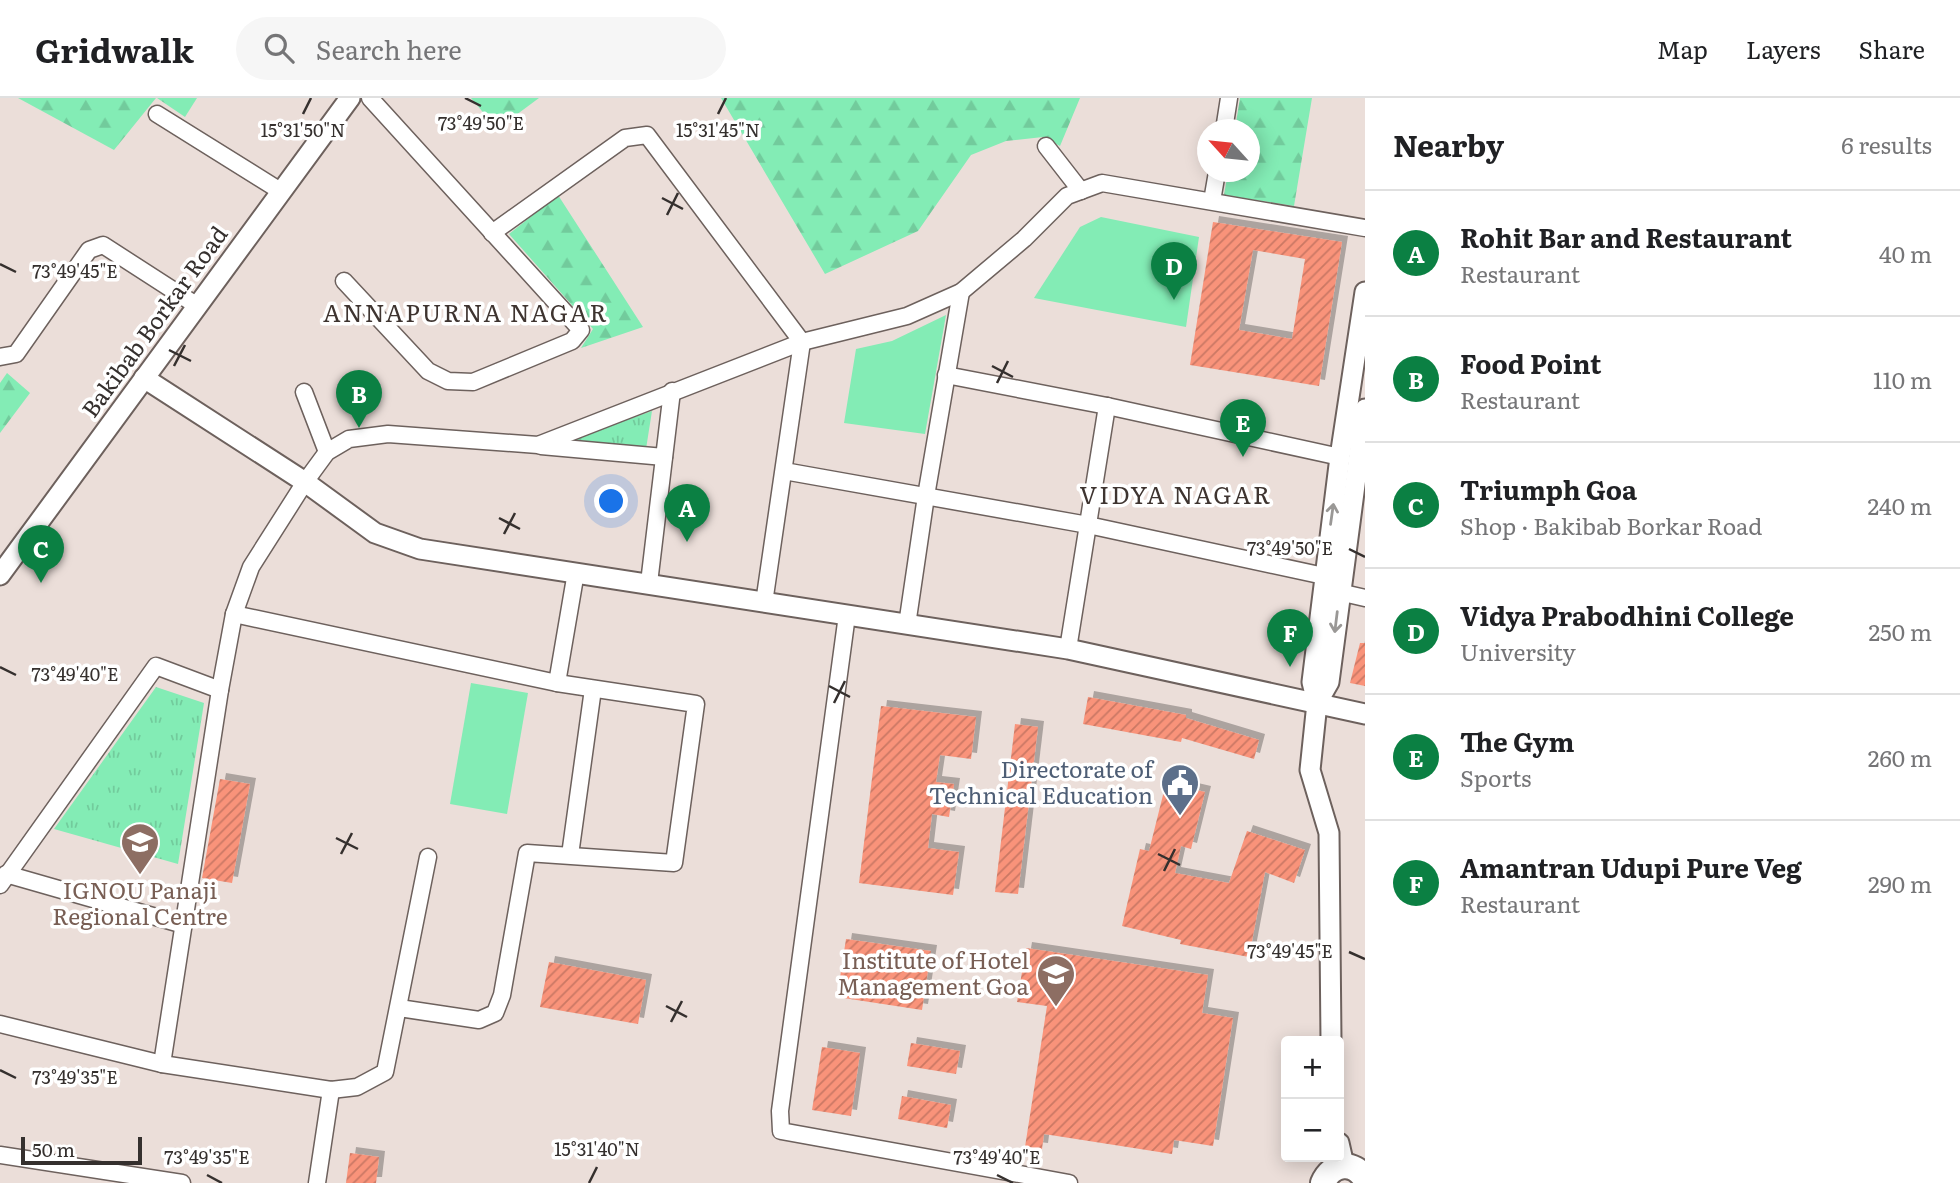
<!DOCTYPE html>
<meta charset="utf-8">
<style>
:root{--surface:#fff;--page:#f6f6f6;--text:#202124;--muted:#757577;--line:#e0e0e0;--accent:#0b8043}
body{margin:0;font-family:Literata,serif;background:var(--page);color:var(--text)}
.controls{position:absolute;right:21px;bottom:21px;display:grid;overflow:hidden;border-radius:7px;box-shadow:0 4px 18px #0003}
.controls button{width:63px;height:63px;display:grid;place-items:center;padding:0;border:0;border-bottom:2px solid var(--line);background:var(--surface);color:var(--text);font:35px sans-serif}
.compass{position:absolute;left:1197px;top:21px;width:63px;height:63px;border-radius:50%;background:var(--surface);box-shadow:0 4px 18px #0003;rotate:297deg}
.scale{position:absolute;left:21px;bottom:18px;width:121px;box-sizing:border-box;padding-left:7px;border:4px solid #35302e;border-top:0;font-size:19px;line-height:24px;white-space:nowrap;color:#35302e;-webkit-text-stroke:5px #fff;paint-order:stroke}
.you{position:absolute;left:612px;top:404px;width:24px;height:24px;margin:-18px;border:5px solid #fff;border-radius:50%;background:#1a73e8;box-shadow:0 0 0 10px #1a73e833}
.badge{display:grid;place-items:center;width:46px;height:46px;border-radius:50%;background:var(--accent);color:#fff;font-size:23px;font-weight:700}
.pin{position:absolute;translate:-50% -58px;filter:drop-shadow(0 2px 4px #0008)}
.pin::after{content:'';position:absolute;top:37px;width:24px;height:21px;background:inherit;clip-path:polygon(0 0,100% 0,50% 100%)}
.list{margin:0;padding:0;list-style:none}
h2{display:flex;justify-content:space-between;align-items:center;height:91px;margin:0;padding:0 28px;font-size:30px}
h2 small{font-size:23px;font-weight:400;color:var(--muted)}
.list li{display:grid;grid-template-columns:46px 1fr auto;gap:21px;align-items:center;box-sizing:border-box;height:126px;padding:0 28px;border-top:2px solid var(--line)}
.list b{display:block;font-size:26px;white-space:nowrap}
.list p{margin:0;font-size:23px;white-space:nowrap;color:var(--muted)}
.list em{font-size:23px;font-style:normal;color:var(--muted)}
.icon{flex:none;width:38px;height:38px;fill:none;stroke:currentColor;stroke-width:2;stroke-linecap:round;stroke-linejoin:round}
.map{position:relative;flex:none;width:1365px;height:1085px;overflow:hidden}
header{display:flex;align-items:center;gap:42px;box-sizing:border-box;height:98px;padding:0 35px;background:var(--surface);border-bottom:2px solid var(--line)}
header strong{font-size:33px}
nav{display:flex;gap:38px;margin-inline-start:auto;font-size:24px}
.search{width:490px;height:63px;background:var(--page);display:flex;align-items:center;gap:18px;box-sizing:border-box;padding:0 24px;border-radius:38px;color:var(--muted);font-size:26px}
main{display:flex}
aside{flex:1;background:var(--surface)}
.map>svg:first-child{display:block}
.grass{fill:#83ecb5}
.forest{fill:url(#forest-firs)}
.park{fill:url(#park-tufts)}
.building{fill:url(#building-hatch);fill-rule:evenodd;filter:url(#shadow)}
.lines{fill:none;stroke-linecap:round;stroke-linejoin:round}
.minor-casing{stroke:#6d615d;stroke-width:19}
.tertiary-casing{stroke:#6d615d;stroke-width:23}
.primary-casing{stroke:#6d615d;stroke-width:28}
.minor{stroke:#fff;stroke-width:16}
.tertiary{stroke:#fff;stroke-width:19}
.primary{stroke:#fff;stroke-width:24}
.oneway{stroke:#9a9896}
.ticks{fill:none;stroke:#35302e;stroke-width:2.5}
.labels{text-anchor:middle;stroke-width:7;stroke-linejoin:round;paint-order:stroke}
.street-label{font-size:23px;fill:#35302e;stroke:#fff}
.service-label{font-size:23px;fill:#4e5e75;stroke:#fff;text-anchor:end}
.education-label{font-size:23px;fill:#785e54;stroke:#fff}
.neighbourhood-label{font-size:24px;letter-spacing:2px;fill:#3e3430;stroke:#fff}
.ticks-label{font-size:18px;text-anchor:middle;fill:#35302e;stroke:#fff;stroke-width:7;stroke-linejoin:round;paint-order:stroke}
</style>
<header>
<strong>Gridwalk</strong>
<div class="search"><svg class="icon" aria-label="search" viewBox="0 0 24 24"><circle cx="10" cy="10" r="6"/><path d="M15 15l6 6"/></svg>Search here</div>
<nav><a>Map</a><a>Layers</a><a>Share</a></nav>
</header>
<main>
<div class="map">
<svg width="1365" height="1085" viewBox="0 0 1365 1085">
<defs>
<pattern id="forest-firs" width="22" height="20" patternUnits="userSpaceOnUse" patternTransform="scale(1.75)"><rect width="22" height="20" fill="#83ecb5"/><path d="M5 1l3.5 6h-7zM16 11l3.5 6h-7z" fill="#72cb9c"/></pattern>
<pattern id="park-tufts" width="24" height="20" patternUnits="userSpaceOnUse" patternTransform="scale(1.75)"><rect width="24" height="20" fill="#83ecb5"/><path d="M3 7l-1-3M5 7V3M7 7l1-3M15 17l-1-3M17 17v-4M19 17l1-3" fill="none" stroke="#72cb9c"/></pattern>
<pattern id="building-hatch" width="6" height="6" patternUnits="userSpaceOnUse" patternTransform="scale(1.75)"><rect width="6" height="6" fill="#f9937a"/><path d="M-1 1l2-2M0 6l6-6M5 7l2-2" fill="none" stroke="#ca7864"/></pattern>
<filter id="shadow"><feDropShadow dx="6" dy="-6" stdDeviation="0" flood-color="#0004"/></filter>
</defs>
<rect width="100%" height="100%" fill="#ebded9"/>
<g class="grass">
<path d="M1101,119L1199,139L1186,229L1034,200L1080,129Z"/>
<path d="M946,217L925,336L844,325L856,251L892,243Z"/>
<path d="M471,585L528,595L507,716L450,706Z"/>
</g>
<g class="forest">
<path d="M18,0H156L114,52Z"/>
<path d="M157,0H197L185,19Z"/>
<path d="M471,0H539L497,31Z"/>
<path d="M721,0H1080L1060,48L1043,39L1006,43L971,57L918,133L825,176Z"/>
<path d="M1240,0H1312L1294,108L1224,97L1228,74H1250V32L1235,31Z"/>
<path d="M558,97L643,229L581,250L593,231L509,136Z"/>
<path d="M7,275L30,295L0,335V285Z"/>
</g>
<g class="park">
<path d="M652,313L646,351L569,342Z"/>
<path d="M156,589L204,605L178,766L54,731Z"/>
</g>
<g class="building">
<path d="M1213,124L1342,144L1319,288L1190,267ZM1253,152L1305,161L1292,241L1239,232Z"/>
<path d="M1360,545H1365V588L1350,585Z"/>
<path d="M1088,599L1186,617V620L1259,642L1254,661L1182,640L1181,644L1083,626Z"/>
<path d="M881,608L976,619L971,661L940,657L936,684L954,686L949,719L932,716L928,750L959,754L953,797L859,785Z"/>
<path d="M1015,626L1038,629L1018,796L995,794Z"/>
<path d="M220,681L250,686L232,785L202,780Z"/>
<path d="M1166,685L1205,694L1191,751L1181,748L1175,775L1229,785L1247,733L1305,752L1294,785L1265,774L1249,859L1180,846L1181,842L1122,828L1140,751L1149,753Z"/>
<path d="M846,841L931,853L922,912L837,899Z"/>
<path d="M1026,850L1208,877L1202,915L1233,920L1213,1048L1174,1042L1172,1056L1044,1036L1042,1051L1025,1049L1047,908L1017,904Z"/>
<path d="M549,864L646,882L638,926L540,909Z"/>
<path d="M911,945L960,953L956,976L907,968Z"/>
<path d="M822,949L860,955L851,1018L812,1012Z"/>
<path d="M902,998L951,1007L947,1030L898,1021Z"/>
<path d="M350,1055L379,1059L376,1085H346Z"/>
</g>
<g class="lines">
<defs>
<g id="minor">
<path d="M157,16L282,94"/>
<path d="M1224,32L1229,0"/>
<path d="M1046,48L1081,93"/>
<path d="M1212,103L1217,74"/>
<path d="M492,135L625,40L647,37L802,244L764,505"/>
<path d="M344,183L428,273L448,283L473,284L572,243L581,232L370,0"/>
<path d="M0,259L16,256L89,152L103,147L196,207"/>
<path d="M946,277L1107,308L1340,359"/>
<path d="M304,294L327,354"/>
<path d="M541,348L664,359"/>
<path d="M784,373L1088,427L1324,478"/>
<path d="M649,485L672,293"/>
<path d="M1339,494L1365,500"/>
<path d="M234,516L557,585L696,606L674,765L527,755L502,897L495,915L479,922L399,910"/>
<path d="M847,517L780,1013L781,1033L1069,1085"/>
<path d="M907,527L926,398L961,194"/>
<path d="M1068,551L1107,308"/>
<path d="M557,585L576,474"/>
<path d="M570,757L593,591"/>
<path d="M6,776L184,827"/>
<path d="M0,787L156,568L220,592"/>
<path d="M0,926L162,966L331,992L357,989L385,974L428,759"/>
<path d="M162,966L220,592L234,516L251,469L305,384L327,354L349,341L388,336L538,347L802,244L907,218L961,194L1024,141L1067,98L1102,85L1365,130"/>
<path d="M0,1057L182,1085"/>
<path d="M317,1085L331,992"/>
</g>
<g id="tertiary">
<path d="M144,280L305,384L375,435L420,451L1068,551L1365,616"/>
<path d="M0,477L350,0"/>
<path d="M1317,605L1329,584L1365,311"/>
<path d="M1331,943L1329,735L1310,672L1317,605L1312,584L1340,359L1365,194"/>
<path d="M1339,1045L1344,1067"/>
</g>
<path id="primary" d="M1323,1085C1331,1065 1354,1062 1365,1081"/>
</defs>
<use href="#minor" class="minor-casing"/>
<use href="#tertiary" class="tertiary-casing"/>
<use href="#primary" class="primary-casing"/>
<use href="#minor" class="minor"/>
<use href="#tertiary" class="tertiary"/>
<use href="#primary" class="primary"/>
</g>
<defs><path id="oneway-shaft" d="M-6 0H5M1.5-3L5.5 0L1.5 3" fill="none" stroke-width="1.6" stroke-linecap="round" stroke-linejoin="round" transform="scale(1.75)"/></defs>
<g class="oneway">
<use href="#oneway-shaft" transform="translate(1332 416) rotate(-82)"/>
<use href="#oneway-shaft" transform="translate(1336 524) rotate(97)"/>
</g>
<path class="ticks" d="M465,0L481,8M303,16L311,0M718,16L726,0M662,100L683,111M667,117L678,95M0,166L16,174M169,252L191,263M174,268L185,247M992,268L1013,279M997,285L1008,263M499,420L520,431M504,436L515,415M1349,451L1365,459M0,569L16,577M829,588L850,599M834,605L845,583M336,740L358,751M341,756L352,735M1158,756L1180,767M1164,773L1175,751M1349,854L1365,861M666,908L687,919M671,924L682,903M0,972L16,980M207,1077L222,1085M997,1077L1013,1085M589,1085L597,1069"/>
<defs>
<symbol id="civic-pin" viewBox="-11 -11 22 30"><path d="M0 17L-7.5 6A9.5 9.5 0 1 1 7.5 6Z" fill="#5c6f8a" stroke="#fff"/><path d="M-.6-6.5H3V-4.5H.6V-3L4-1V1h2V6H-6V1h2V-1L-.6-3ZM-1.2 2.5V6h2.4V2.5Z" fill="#fff"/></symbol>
<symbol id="university-pin" viewBox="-11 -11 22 30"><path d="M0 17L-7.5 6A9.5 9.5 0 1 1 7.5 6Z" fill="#8d6e63" stroke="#fff"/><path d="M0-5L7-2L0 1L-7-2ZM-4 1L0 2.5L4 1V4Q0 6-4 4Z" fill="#fff"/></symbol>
</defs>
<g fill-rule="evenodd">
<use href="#civic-pin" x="1158" y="663" width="44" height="60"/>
<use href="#university-pin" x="118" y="722" width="44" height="60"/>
<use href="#university-pin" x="1034" y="854" width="44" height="60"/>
</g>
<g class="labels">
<g class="street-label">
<text transform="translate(155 224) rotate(-54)" y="8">Bakibab Borkar Road</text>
</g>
<g class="service-label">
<text x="1153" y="680">Directorate of<tspan x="1153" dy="26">Technical Education</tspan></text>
</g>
<g class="education-label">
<text x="140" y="801">IGNOU Panaji<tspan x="140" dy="26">Regional Centre</tspan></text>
<text x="1029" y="871" text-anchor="end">Institute of Hotel<tspan x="1029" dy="26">Management Goa</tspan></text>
</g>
<g class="neighbourhood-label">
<text x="466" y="224">ANNAPURNA NAGAR</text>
<text x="1176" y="406">VIDYA NAGAR</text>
</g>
</g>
<g class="ticks-label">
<text x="481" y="32">73°49'50"E</text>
<text x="303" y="39">15°31'50"N</text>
<text x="718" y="39">15°31'45"N</text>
<text x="75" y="180">73°49'45"E</text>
<text x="1290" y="457">73°49'50"E</text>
<text x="75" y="583">73°49'40"E</text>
<text x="1290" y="860">73°49'45"E</text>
<text x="75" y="986">73°49'35"E</text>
<text x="597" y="1058">15°31'40"N</text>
<text x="207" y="1066">73°49'35"E</text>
<text x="997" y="1066">73°49'40"E</text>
</g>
</svg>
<div class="controls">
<button>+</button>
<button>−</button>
</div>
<svg class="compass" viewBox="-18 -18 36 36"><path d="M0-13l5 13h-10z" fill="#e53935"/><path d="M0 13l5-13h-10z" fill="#757577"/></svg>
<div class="scale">50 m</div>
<div class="you"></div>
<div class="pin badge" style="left:687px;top:444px">A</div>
<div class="pin badge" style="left:359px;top:330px">B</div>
<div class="pin badge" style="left:41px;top:485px">C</div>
<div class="pin badge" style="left:1174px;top:202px">D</div>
<div class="pin badge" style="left:1243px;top:359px">E</div>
<div class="pin badge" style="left:1290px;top:569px">F</div>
</div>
<aside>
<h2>Nearby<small>6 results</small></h2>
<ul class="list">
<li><span class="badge">A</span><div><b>Rohit Bar and Restaurant</b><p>Restaurant</p></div><em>40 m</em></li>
<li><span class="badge">B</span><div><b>Food Point</b><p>Restaurant</p></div><em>110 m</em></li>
<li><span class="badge">C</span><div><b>Triumph Goa</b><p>Shop · Bakibab Borkar Road</p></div><em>240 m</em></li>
<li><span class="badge">D</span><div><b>Vidya Prabodhini College</b><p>University</p></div><em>250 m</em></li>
<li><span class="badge">E</span><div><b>The Gym</b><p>Sports</p></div><em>260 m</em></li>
<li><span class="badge">F</span><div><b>Amantran Udupi Pure Veg</b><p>Restaurant</p></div><em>290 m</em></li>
</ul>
</aside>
</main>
